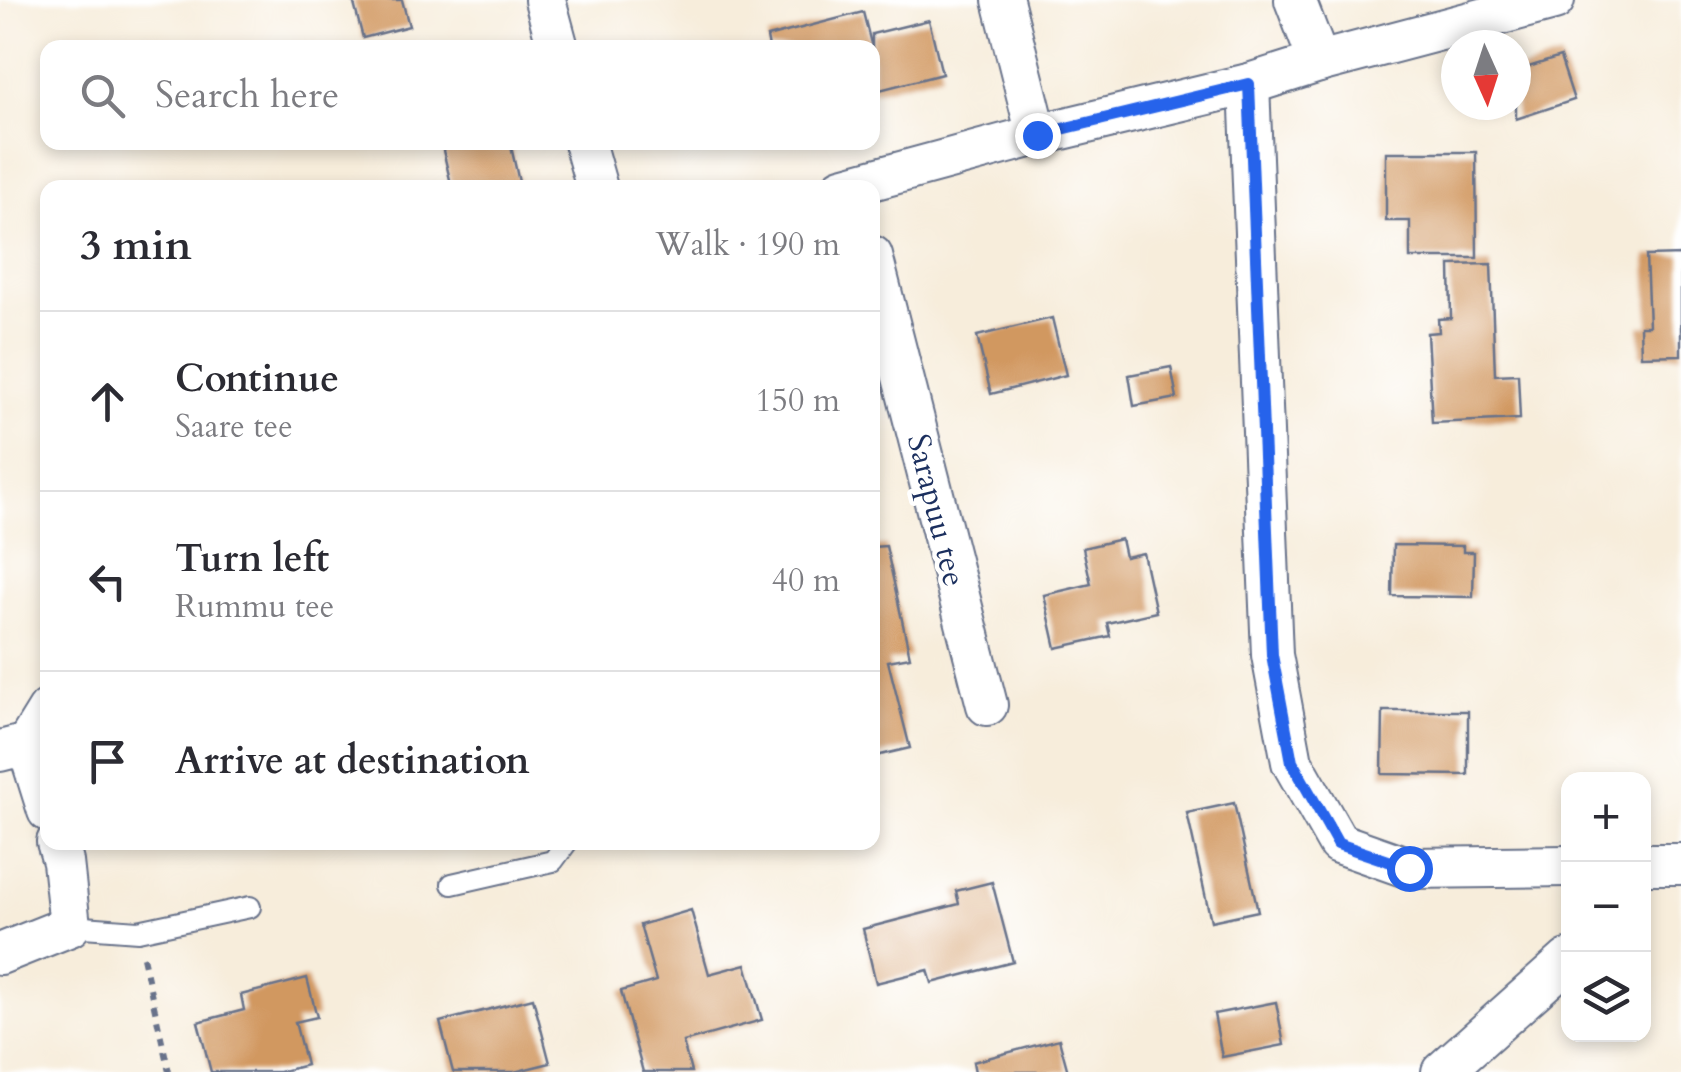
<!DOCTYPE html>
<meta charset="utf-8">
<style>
:root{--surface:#fff;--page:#f2f2f3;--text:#2b2b33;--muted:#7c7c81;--line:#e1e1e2}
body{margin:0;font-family:Cardo,serif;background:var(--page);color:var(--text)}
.controls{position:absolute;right:30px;bottom:30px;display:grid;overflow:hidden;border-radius:20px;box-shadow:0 5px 15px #0003}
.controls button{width:90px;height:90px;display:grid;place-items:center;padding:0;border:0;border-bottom:2px solid var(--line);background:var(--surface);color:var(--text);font:50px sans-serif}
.compass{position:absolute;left:1441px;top:30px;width:90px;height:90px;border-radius:50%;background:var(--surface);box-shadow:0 5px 15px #0003;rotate:177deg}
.stop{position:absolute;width:30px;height:30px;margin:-22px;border:8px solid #2563eb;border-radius:50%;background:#fff}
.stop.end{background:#2563eb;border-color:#fff;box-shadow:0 2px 10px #0008}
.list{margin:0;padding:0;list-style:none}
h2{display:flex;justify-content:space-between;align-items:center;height:130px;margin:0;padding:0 40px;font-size:42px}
h2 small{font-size:32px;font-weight:400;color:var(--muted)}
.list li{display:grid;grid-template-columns:65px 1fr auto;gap:30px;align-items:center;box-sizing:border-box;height:180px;padding:0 40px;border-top:2px solid var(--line)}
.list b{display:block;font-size:38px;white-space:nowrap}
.list p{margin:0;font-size:32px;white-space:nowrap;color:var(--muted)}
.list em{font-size:32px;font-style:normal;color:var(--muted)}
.icon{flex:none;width:55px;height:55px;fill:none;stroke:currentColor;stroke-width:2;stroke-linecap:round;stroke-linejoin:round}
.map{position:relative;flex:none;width:1681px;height:1072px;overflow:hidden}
.search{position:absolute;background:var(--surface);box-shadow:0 5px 15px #0003;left:40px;top:40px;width:840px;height:110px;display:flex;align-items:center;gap:25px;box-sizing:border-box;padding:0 35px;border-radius:20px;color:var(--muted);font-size:38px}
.panel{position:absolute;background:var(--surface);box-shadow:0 5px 15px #0003;left:40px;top:180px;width:840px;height:670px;border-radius:20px}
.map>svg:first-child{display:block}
.building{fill:#d19861}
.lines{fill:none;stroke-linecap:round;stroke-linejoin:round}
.service-casing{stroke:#68728a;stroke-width:24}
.minor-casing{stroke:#68728a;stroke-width:44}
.path{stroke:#68728a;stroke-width:6;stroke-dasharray:8 8;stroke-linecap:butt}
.service{stroke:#fff;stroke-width:20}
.minor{stroke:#fff;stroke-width:40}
.route{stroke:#2563eb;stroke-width:12}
.labels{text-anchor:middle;stroke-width:9;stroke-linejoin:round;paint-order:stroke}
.street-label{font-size:32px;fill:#1b2f5e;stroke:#fff}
</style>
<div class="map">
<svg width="1681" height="1072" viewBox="0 0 1681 1072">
<rect width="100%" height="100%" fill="#fff"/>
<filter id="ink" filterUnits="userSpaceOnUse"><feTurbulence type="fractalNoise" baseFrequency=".01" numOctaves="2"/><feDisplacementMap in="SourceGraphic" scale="20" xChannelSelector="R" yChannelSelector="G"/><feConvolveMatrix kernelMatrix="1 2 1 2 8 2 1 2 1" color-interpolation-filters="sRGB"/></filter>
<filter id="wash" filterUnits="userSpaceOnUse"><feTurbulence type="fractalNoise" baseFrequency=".0048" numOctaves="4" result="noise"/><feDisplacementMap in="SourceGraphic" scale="40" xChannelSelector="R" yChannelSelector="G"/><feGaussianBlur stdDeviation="2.25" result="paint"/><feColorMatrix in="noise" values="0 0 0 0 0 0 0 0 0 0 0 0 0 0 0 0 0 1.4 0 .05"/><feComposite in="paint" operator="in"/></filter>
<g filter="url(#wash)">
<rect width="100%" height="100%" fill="#f7eddb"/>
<g id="blocks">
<g class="building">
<path d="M353,0H402L409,26L363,38Z"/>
<path d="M863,12L872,48H769L767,37Z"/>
<path d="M929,20L942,74L872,92V34Z"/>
<path d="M1560,57L1574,100L1516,119V71Z"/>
<path d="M441,142H510L519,182L497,188H452Z"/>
<path d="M1386,152H1476L1477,258H1410V221H1386Z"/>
<path d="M1681,255V355L1641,356L1640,326H1649L1646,256Z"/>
<path d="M1491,264L1495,375L1518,374L1520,419L1432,423L1427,333L1439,332L1438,319L1451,318L1450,265Z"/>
<path d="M1052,318L1066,375L991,394L977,336Z"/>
<path d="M1171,367L1177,398L1134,406L1129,375Z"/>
<path d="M1121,539L1125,557L1143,553L1156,612L1107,623L1110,636L1056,648L1044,595L1091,584L1083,548Z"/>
<path d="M1393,545L1463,546V552H1474L1473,597L1392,596Z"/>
<path d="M886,546L910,657L888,661L910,748L872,757V547Z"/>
<path d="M1383,711H1468V775L1382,774Z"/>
<path d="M1234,803L1258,911L1211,921L1187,813Z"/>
<path d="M992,882L1013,962L932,983L928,970L876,983L863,929L959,904L956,891Z"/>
<path d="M691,910L709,974L746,964L762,1020L683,1042L691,1072H643L621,991L656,981L640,925Z"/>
<path d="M307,978L317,1017L295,1022L306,1065L279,1072H211L198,1022L244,1010L241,995Z"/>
<path d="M533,998L550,1063L514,1072H453L440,1022Z"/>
<path d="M1276,1002L1284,1045L1222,1057L1214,1014Z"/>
<path d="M1059,1039L1068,1072H975L973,1062Z"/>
</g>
</g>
</g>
<g filter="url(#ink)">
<use href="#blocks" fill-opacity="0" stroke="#68728a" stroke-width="2.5"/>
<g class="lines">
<defs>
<g id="service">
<path d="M452,884L553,861L567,842"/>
<path d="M70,926L138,931L250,907"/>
</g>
<g id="minor">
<path d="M545,0L558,48"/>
<path d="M1003,0L1037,135"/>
<path d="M1295,0L1319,62"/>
<path d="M1249,84L1272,655L1292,762L1338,843L1409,868L1568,866"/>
<path d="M584,142L597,188"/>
<path d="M842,188L1037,135L1249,84L1319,62L1554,0"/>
<path d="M872,256L987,705"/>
<path d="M27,744L48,710"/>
<path d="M0,751L27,744L48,811"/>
<path d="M1644,864H1681"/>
<path d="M0,954L70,926L63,862L57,842"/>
<path d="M1442,1072L1568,960"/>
</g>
</defs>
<use href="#service" class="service-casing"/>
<use href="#minor" class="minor-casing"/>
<path class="path" d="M143,957L169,1072"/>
<use href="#service" class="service"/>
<use href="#minor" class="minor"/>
</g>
</g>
<g class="lines" filter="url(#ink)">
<path class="route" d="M1037,135L1249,84L1272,655L1292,762L1338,844L1409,868"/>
</g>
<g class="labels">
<g class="street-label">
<text transform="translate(937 510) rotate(76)" y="11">Sarapuu tee</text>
</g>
</g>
</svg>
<div class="controls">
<button>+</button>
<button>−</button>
<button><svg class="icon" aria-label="layers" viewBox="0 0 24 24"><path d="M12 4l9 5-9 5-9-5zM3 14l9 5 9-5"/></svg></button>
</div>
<svg class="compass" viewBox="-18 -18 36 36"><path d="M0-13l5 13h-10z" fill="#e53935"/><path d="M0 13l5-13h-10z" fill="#7c7c81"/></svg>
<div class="stop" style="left:1409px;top:868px"></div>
<div class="stop end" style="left:1037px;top:135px"></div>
<div class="search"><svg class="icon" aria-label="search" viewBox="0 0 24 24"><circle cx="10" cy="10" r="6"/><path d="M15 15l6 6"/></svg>Search here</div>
<section class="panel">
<h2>3 min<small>Walk · 190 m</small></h2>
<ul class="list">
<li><svg class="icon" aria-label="ahead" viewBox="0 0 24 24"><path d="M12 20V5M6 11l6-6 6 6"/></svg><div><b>Continue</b><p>Saare tee</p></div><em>150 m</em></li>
<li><svg class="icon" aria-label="left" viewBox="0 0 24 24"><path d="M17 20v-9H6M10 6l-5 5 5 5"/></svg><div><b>Turn left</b><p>Rummu tee</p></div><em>40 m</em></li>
<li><svg class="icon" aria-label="arrive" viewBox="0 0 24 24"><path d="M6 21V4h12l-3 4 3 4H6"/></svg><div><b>Arrive at destination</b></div></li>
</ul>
</section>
</div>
